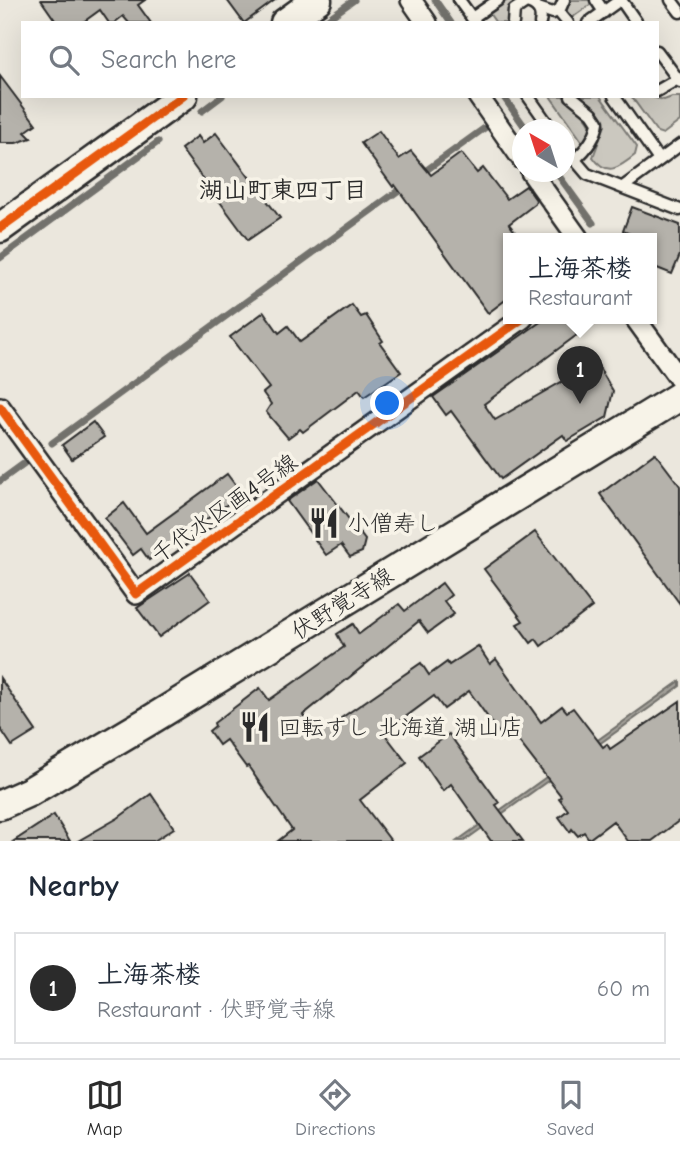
<!DOCTYPE html>
<meta charset="utf-8">
<style>
:root{--surface:#fff;--page:#f6f6f7;--text:#1f2937;--muted:#747a83;--line:#e0e1e3;--accent:#2b2b2b}
body{margin:0;font-family:"Comic Neue","Klee One",sans-serif;background:var(--page);color:var(--text)}
.compass{position:absolute;left:512px;top:119px;width:63px;height:63px;border-radius:50%;background:var(--surface);box-shadow:0 7px 28px #0002;rotate:321deg}
.you{position:absolute;left:388px;top:404px;width:24px;height:24px;margin:-18px;border:5px solid #fff;border-radius:50%;background:#1a73e8;box-shadow:0 0 0 10px #1a73e833}
.badge{display:grid;place-items:center;width:46px;height:46px;border-radius:50%;background:var(--accent);color:#fff;font-size:23px;font-weight:700}
.pin{position:absolute;translate:-50% -58px;filter:drop-shadow(0 2px 4px #0008)}
.pin::after{content:'';position:absolute;top:37px;width:24px;height:21px;background:inherit;clip-path:polygon(0 0,100% 0,50% 100%)}
.popup{position:absolute;left:503px;top:233px;width:154px;height:91px;box-sizing:border-box;display:grid;place-content:center;border-radius:0px;background:var(--surface);filter:drop-shadow(0 2px 5px #0005);font-size:23px;white-space:nowrap;color:var(--muted)}
.popup b{font-size:26px;color:var(--text)}
.popup::after{content:'';position:absolute;left:50%;top:100%;margin-left:-14px;border:14px solid transparent;border-top-color:var(--surface)}
.list{margin:0;padding:0;list-style:none}
h2{display:flex;justify-content:space-between;align-items:center;height:91px;margin:0;padding:0 28px;font-size:30px}
h2 small{font-size:23px;font-weight:400;color:var(--muted)}
.list li{display:grid;grid-template-columns:46px 1fr auto;gap:21px;align-items:center;box-sizing:border-box;height:112px;margin:0 14px 14px;padding:0 14px;border:2px solid var(--line);border-radius:0px}
.list b{display:block;font-size:26px;white-space:nowrap}
.list p{margin:0;font-size:23px;white-space:nowrap;color:var(--muted)}
.list em{font-size:23px;font-style:normal;color:var(--muted)}
.icon{flex:none;width:38px;height:38px;fill:none;stroke:currentColor;stroke-width:2;stroke-linecap:round;stroke-linejoin:round}
.map{position:relative;flex:none;width:680px;height:841px;overflow:hidden}
.search{position:absolute;background:var(--surface);box-shadow:0 7px 28px #0002;left:21px;right:21px;top:21px;height:77px;display:flex;align-items:center;gap:18px;box-sizing:border-box;padding:0 24px;border-radius:0px;color:var(--muted);font-size:26px}
.sheet{height:217px;background:var(--surface)}
nav{display:flex;justify-content:space-around;align-items:center;box-sizing:border-box;height:98px;border-top:2px solid var(--line);background:var(--surface);font-size:19px;color:var(--muted)}
nav a{display:grid;justify-items:center;gap:4px}
nav .on{color:var(--accent)}
.map>svg:first-child{display:block}
.green{fill:#cbc8bf;stroke:#7b7a75;stroke-width:2}
.water{fill:#a29f98;stroke:#72716c;stroke-width:2}
.lines{fill:none;stroke-linecap:round;stroke-linejoin:round}
.stream{stroke:#72716c;stroke-width:7}
.building{fill:#b5b2ab;stroke:#2b2b2b;stroke-width:2}
.lane-casing{stroke:#2b2b2b;stroke-width:15}
.street-casing{stroke:#2b2b2b;stroke-width:24}
.secondary-casing{stroke:#2b2b2b;stroke-width:33}
.lane{stroke:#f7f3e8;stroke-width:10}
.street{stroke:#f7f3e8;stroke-width:19}
.secondary{stroke:#f7f3e8;stroke-width:28}
.cycleway-casing{stroke:#f7f3e8;stroke-width:13}
.cycleway{stroke:#e8590c;stroke-width:9}
.labels{text-anchor:middle;stroke-width:7;stroke-linejoin:round;paint-order:stroke}
.street-label{font-size:23px;fill:#2b2b2b;stroke:#f7f3e8}
.poi-label{font-size:23px;fill:#2b2b2b;stroke:#f7f3e8;text-anchor:start}
.neighbourhood-label{font-size:24px;font-weight:bold;fill:#2b2b2b;stroke:#f7f3e8}
</style>
<div class="map">
<svg width="680" height="841" viewBox="0 0 680 841">
<rect width="100%" height="100%" fill="#ebe7dd"/>
<filter id="ink" filterUnits="userSpaceOnUse"><feTurbulence type="fractalNoise" baseFrequency=".0143" numOctaves="2"/><feDisplacementMap in="SourceGraphic" scale="14" xChannelSelector="R" yChannelSelector="G"/><feConvolveMatrix kernelMatrix="1 2 1 2 8 2 1 2 1" color-interpolation-filters="sRGB"/></filter>
<g filter="url(#ink)">
<g class="green">
<path d="M508,0H519L509,11V23H496L489,13Z"/>
<path d="M570,0H592L594,2L570,19L566,13Z"/>
<path d="M550,96H563C572,109 588,112 592,130L584,144Z"/>
<path d="M578,96H600L637,147L635,155C619,168 607,177 593,157L605,125L601,115Z"/>
<path d="M631,96H648L664,100L672,97H680V121L663,134L657,132Z"/>
</g>
<path class="water" d="M680,681V686L464,841H457Z"/>
<g class="lines">
<g class="stream">
<path d="M435,0L451,23"/>
<path d="M322,23L354,0"/>
<path d="M503,96L527,130"/>
<path d="M202,111L222,96"/>
<path d="M556,172L593,223"/>
<path d="M421,174L486,127"/>
<path d="M0,258L158,142"/>
<path d="M52,443L406,185"/>
<path d="M0,481L26,462"/>
</g>
</g>
<g class="building">
<path d="M41,0H145L138,5L151,23H129L123,16L114,23H109L100,10L82,23H57Z"/>
<path d="M227,0H275L244,23Z"/>
<path d="M0,76L36,124L25,132L31,138L16,143H0Z"/>
<path d="M379,131L399,159L411,151L431,175L461,153L477,173L483,168L507,199L526,186L536,200L535,204L509,224L520,238H508V298L488,313L395,185L393,187L361,143Z"/>
<path d="M216,133L280,218L248,240L181,149L198,136L203,143Z"/>
<path d="M632,207L680,225V255L672,274L652,266V238H639L623,231Z"/>
<path d="M352,305L361,317L366,315L383,341L380,343L401,372L364,397L359,390L303,432L300,429L288,438L266,412L271,404L263,393L269,388L230,337L264,312L279,333L288,326L300,342Z"/>
<path d="M546,318H593L575,331L577,335L484,404L495,420L596,362L613,391L607,417L567,441L563,435L501,479L451,411L446,415L433,397Z"/>
<path d="M93,422L104,437L72,459L62,445Z"/>
<path d="M655,453L680,486V604L600,494Z"/>
<path d="M227,474L242,494L149,560L141,549L133,555L105,518L124,503L146,533Z"/>
<path d="M318,479L365,540L362,552L350,557L341,545L326,555L287,501Z"/>
<path d="M535,532L592,607L541,646L536,639L531,643L517,624L523,621L484,569Z"/>
<path d="M190,573L210,600L159,637L137,608Z"/>
<path d="M442,583L451,595L444,601L454,614L428,633L419,621L303,715L318,734L421,663L429,675L447,662L449,665L478,646L490,664L496,659L541,722L562,706L567,712L573,708L603,747L607,744L610,749L680,701V820L652,841H628L613,821L589,839L584,832L578,836L572,829L570,832L559,817L568,810L559,798L561,796L507,726L499,733L469,691L444,709L434,696L384,733L407,763L360,800L391,841H278L292,830L248,766L246,767L226,740L219,745L209,731L215,726L214,723L260,688L269,700L344,647L337,634L353,624L359,634L399,604L405,611Z"/>
<path d="M0,678L36,731L12,746L0,728Z"/>
<path d="M449,734L499,803L496,805L523,841H491L451,784L443,791L419,756Z"/>
<path d="M151,794L174,828L154,841H78L118,818Z"/>
<path d="M54,815L70,841H14Z"/>
</g>
<g class="lines">
<defs>
<g id="lane">
<path d="M459,0L475,22"/>
<path d="M596,0L604,12"/>
<path d="M621,0L637,23"/>
<path d="M671,0L680,12"/>
<path d="M538,8L553,13L560,9L564,0"/>
<path d="M558,11L568,23"/>
<path d="M472,18L498,0"/>
<path d="M513,23L514,10L526,2C537,4 543,12 540,23"/>
<path d="M588,23L620,0"/>
<path d="M657,51L680,82"/>
<path d="M657,91L678,79"/>
<path d="M528,96L552,130"/>
<path d="M571,96L592,113L598,122C596,138 586,150 574,160"/>
<path d="M614,96L659,160"/>
<path d="M564,147L587,174L680,210"/>
<path d="M623,187L680,145"/>
</g>
<g id="street">
<path d="M411,0L427,23"/>
<path d="M478,96L522,159"/>
<path d="M531,172L578,238"/>
<path d="M635,318L680,380"/>
<path d="M0,407L136,594L523,318"/>
</g>
<g id="secondary">
<path d="M285,23L317,0"/>
<path d="M0,228L183,96"/>
<path d="M0,805L29,792L152,719L680,396"/>
</g>
</defs>
<use href="#lane" class="lane-casing"/>
<use href="#street" class="street-casing"/>
<use href="#secondary" class="secondary-casing"/>
<use href="#lane" class="lane"/>
<use href="#street" class="street"/>
<use href="#secondary" class="secondary"/>
<defs>
<g id="cycleway">
<path d="M0,228L183,96"/>
<path d="M0,407L136,594L523,318"/>
</g>
</defs>
<use href="#cycleway" class="cycleway-casing"/>
<use href="#cycleway" class="cycleway"/>
</g>
</g>
<defs>
<symbol id="restaurant-bare" viewBox="-9 -9 18 18"><path d="M-5-6h1v4h1v-4h1v4h1v-4h1v5L-1.5 .5V6h-2V.5L-5-1ZM5-6V6H3V1.5H1.5Q1.5-4 5-6Z" fill="#2b2b2b" stroke="#f7f3e8" stroke-width="2.5" paint-order="stroke"/></symbol>
</defs>
<g fill-rule="evenodd">
<use href="#restaurant-bare" x="302" y="501" width="44" height="44"/>
<use href="#restaurant-bare" x="233" y="705" width="44" height="44"/>
</g>
<g class="labels">
<g class="street-label">
<text transform="translate(224 508) rotate(-35)" y="8">千代水区画4号線</text>
<text transform="translate(342 603) rotate(-32)" y="8">伏野覚寺線</text>
</g>
<g class="poi-label">
<text x="347" y="531">小僧寿し</text>
<text x="278" y="735">回転すし 北海道 湖山店</text>
</g>
<g class="neighbourhood-label">
<text x="283" y="198">湖山町東四丁目</text>
</g>
</g>
</svg>
<svg class="compass" viewBox="-18 -18 36 36"><path d="M0-13l5 13h-10z" fill="#e53935"/><path d="M0 13l5-13h-10z" fill="#747a83"/></svg>
<div class="you"></div>
<div class="pin badge" style="left:580px;top:404px">1</div>
<div class="popup"><b>上海茶楼</b>Restaurant</div>
<div class="search"><svg class="icon" aria-label="search" viewBox="0 0 24 24"><circle cx="10" cy="10" r="6"/><path d="M15 15l6 6"/></svg>Search here</div>
</div>
<section class="sheet">
<h2>Nearby<small></small></h2>
<ul class="list">
<li><span class="badge">1</span><div><b>上海茶楼</b><p>Restaurant · 伏野覚寺線</p></div><em>60 m</em></li>
</ul>
</section>
<nav>
<a class="on"><svg class="icon" aria-label="map" viewBox="0 0 24 24"><path d="M3 6l6-2 6 2 6-2v14l-6 2-6-2-6 2zM9 4v14M15 6v14"/></svg>Map</a>
<a><svg class="icon" aria-label="directions" viewBox="0 0 24 24"><path d="M12 3l9 9-9 9-9-9zM9 14v-3h6M13 9l2 2-2 2"/></svg>Directions</a>
<a><svg class="icon" aria-label="saved" viewBox="0 0 24 24"><path d="M7 4h10v16l-5-4-5 4z"/></svg>Saved</a>
</nav>
